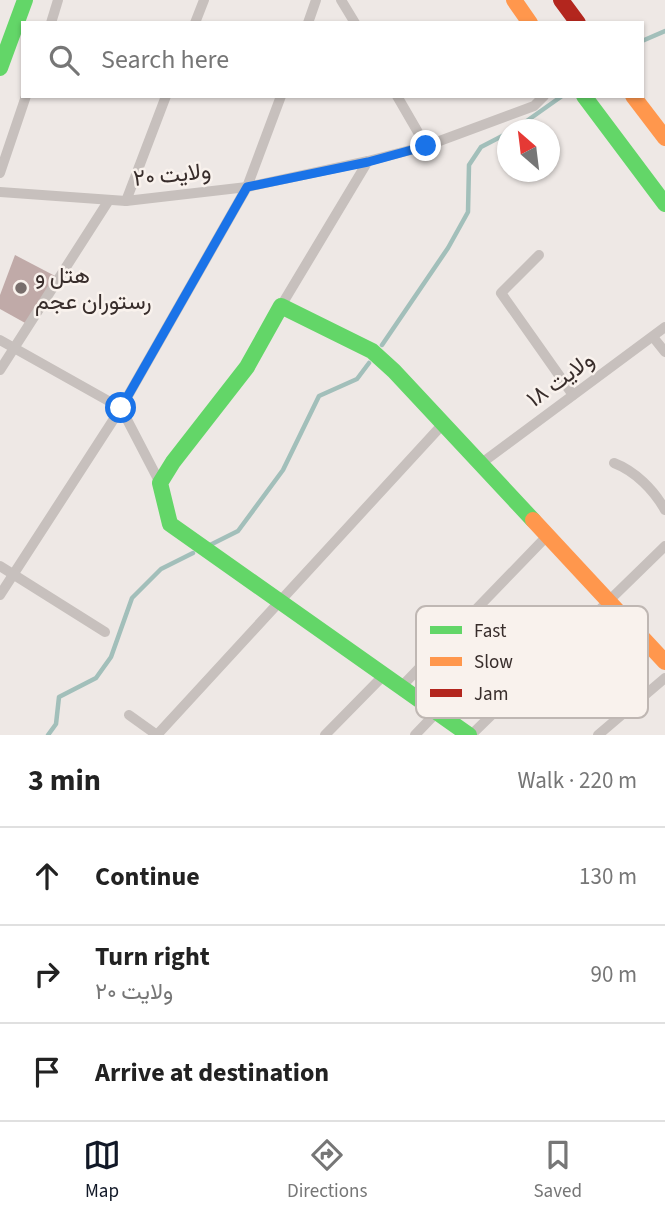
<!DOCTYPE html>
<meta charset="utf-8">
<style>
:root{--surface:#fff;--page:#f6f6f6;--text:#222;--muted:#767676;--line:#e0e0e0;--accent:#111827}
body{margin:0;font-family:"Source Sans 3",Vazirmatn,sans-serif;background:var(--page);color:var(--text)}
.compass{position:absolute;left:497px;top:119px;width:63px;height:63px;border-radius:50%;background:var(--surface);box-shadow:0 2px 5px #0004;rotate:332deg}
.stop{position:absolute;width:21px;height:21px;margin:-16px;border:5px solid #1a73e8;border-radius:50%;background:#fff}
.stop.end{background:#1a73e8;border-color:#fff;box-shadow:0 2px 7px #0008}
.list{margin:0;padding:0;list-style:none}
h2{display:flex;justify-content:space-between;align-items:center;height:91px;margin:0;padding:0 28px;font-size:30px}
h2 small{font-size:23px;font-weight:400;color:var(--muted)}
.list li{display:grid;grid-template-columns:46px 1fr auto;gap:21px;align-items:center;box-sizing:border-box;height:98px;padding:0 28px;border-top:2px solid var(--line)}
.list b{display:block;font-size:26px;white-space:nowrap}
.list p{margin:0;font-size:23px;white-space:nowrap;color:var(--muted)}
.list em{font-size:23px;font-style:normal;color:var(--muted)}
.icon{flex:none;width:38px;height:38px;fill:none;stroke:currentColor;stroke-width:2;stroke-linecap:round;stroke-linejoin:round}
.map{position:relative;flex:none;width:665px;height:735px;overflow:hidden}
.search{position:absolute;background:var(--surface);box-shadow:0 2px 5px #0004;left:21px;right:21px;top:21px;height:77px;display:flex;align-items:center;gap:18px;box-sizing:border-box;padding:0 24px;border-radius:0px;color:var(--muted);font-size:26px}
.sheet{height:385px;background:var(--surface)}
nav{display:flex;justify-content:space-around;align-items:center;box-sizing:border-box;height:98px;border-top:2px solid var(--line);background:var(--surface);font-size:19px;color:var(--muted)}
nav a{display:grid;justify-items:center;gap:4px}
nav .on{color:var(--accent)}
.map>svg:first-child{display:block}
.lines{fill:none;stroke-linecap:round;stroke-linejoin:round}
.stream{stroke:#a2bfba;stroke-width:4.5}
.building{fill:#c0aaa8}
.street{stroke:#c7c0bd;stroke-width:10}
.fast{stroke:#63d668;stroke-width:16}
.slow{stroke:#ff974d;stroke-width:16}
.jam{stroke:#b3261e;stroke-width:16}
.route{stroke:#1a73e8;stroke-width:9}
.poi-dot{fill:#786e6c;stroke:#f9f2ed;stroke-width:2.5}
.labels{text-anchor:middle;stroke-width:5;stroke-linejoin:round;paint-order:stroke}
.street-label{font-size:23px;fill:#382d2b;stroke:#f9f2ed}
.poi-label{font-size:23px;fill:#382d2b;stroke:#f9f2ed;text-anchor:start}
.key{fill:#f9f2ed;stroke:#bfb7b3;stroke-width:2}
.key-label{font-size:19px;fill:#382d2b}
</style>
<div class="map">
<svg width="665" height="735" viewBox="0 0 665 735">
<rect width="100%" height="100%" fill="#eee8e5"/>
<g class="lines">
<g class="stream">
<path d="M642,41L665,31"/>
<path d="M514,130L562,96"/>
<path d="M382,345L448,248L468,212L469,165L481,147L508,133"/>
<path d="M210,545L238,531L283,470L319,396L357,379L369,363"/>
<path d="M48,735L56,724L59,697L96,678L111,657L132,598L161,569L193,553"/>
</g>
</g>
<path class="building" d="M15,255L57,277L27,324L0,309V295Z"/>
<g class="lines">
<g class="street">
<path d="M341,0L355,23"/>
<path d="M51,23L58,0"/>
<path d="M195,23L204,0"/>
<path d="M308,23L316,0"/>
<path d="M397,96L426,146"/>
<path d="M0,173L26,96"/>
<path d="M0,192L126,201L247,187L368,161L426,146L534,106L544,96"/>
<path d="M126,201L166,96"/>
<path d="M539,255L501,293L573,395"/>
<path d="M281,306L368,161"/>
<path d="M653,337L665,352"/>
<path d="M0,340L121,408L0,595"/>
<path d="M0,370L109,200"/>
<path d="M614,463C635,471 654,490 665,510"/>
<path d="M479,465L665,327"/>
<path d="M160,483L121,408L247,187L281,96"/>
<path d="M0,566L105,632"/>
<path d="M401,687L547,536"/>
<path d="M129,715L157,735"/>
<path d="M157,735L442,425"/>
<path d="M325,735L384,675"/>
<path d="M415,735L437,712"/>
<path d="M471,735L665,546"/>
<path d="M598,735L665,678"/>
</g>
<g class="fast">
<path d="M0,68L25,0"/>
<path d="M584,96L665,204"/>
<path d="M469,735L170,524L160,483L173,462L247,367L281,306L372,351L394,371L533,520"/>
</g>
<g class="slow">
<path d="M514,0L530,23"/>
<path d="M633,96L665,138"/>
<path d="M533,520L665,662"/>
</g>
<path class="jam" d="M561,0L578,23"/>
</g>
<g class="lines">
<path class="route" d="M121,408L247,187L368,162L426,146"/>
</g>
<circle class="poi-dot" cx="21" cy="288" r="7"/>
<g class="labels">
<g class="street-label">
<text transform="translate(172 174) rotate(-6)" y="8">ولایت ۲۰</text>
<text transform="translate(560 379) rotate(-36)" y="8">ولایت ۱۸</text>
</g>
<g class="poi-label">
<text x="35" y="283">هتل و<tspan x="35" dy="26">رستوران عجم</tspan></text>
</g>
</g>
<rect x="416" y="606" width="232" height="112" rx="10" class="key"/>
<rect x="430" y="626" width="32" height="8" fill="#63d668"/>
<rect x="430" y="657" width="32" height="9" fill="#ff974d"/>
<rect x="430" y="689" width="32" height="8" fill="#b3261e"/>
<g class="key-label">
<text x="474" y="637">Fast</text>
<text x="474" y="668">Slow</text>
<text x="474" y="700">Jam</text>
</g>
</svg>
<svg class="compass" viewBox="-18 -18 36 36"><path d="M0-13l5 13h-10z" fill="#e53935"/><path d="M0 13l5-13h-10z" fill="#767676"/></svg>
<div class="stop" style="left:121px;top:408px"></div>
<div class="stop end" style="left:426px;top:146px"></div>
<div class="search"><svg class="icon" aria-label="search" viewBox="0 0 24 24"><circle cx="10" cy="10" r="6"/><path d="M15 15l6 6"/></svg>Search here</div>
</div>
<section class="sheet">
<h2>3 min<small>Walk · 220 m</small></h2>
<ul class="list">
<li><svg class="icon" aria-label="ahead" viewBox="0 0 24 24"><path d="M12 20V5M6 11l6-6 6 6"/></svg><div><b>Continue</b></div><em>130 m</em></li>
<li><svg class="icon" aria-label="right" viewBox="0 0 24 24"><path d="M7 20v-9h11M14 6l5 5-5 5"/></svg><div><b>Turn right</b><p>ولایت ۲۰</p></div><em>90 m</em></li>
<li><svg class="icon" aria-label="arrive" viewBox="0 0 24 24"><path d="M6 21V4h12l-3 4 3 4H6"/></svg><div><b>Arrive at destination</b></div></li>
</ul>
</section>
<nav>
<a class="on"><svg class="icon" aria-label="map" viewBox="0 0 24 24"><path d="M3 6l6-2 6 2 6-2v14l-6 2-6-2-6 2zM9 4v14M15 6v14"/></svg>Map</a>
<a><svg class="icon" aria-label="directions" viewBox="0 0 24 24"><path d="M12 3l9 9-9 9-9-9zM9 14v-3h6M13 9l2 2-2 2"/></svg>Directions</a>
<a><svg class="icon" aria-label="saved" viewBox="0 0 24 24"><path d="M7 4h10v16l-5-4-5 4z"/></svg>Saved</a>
</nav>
